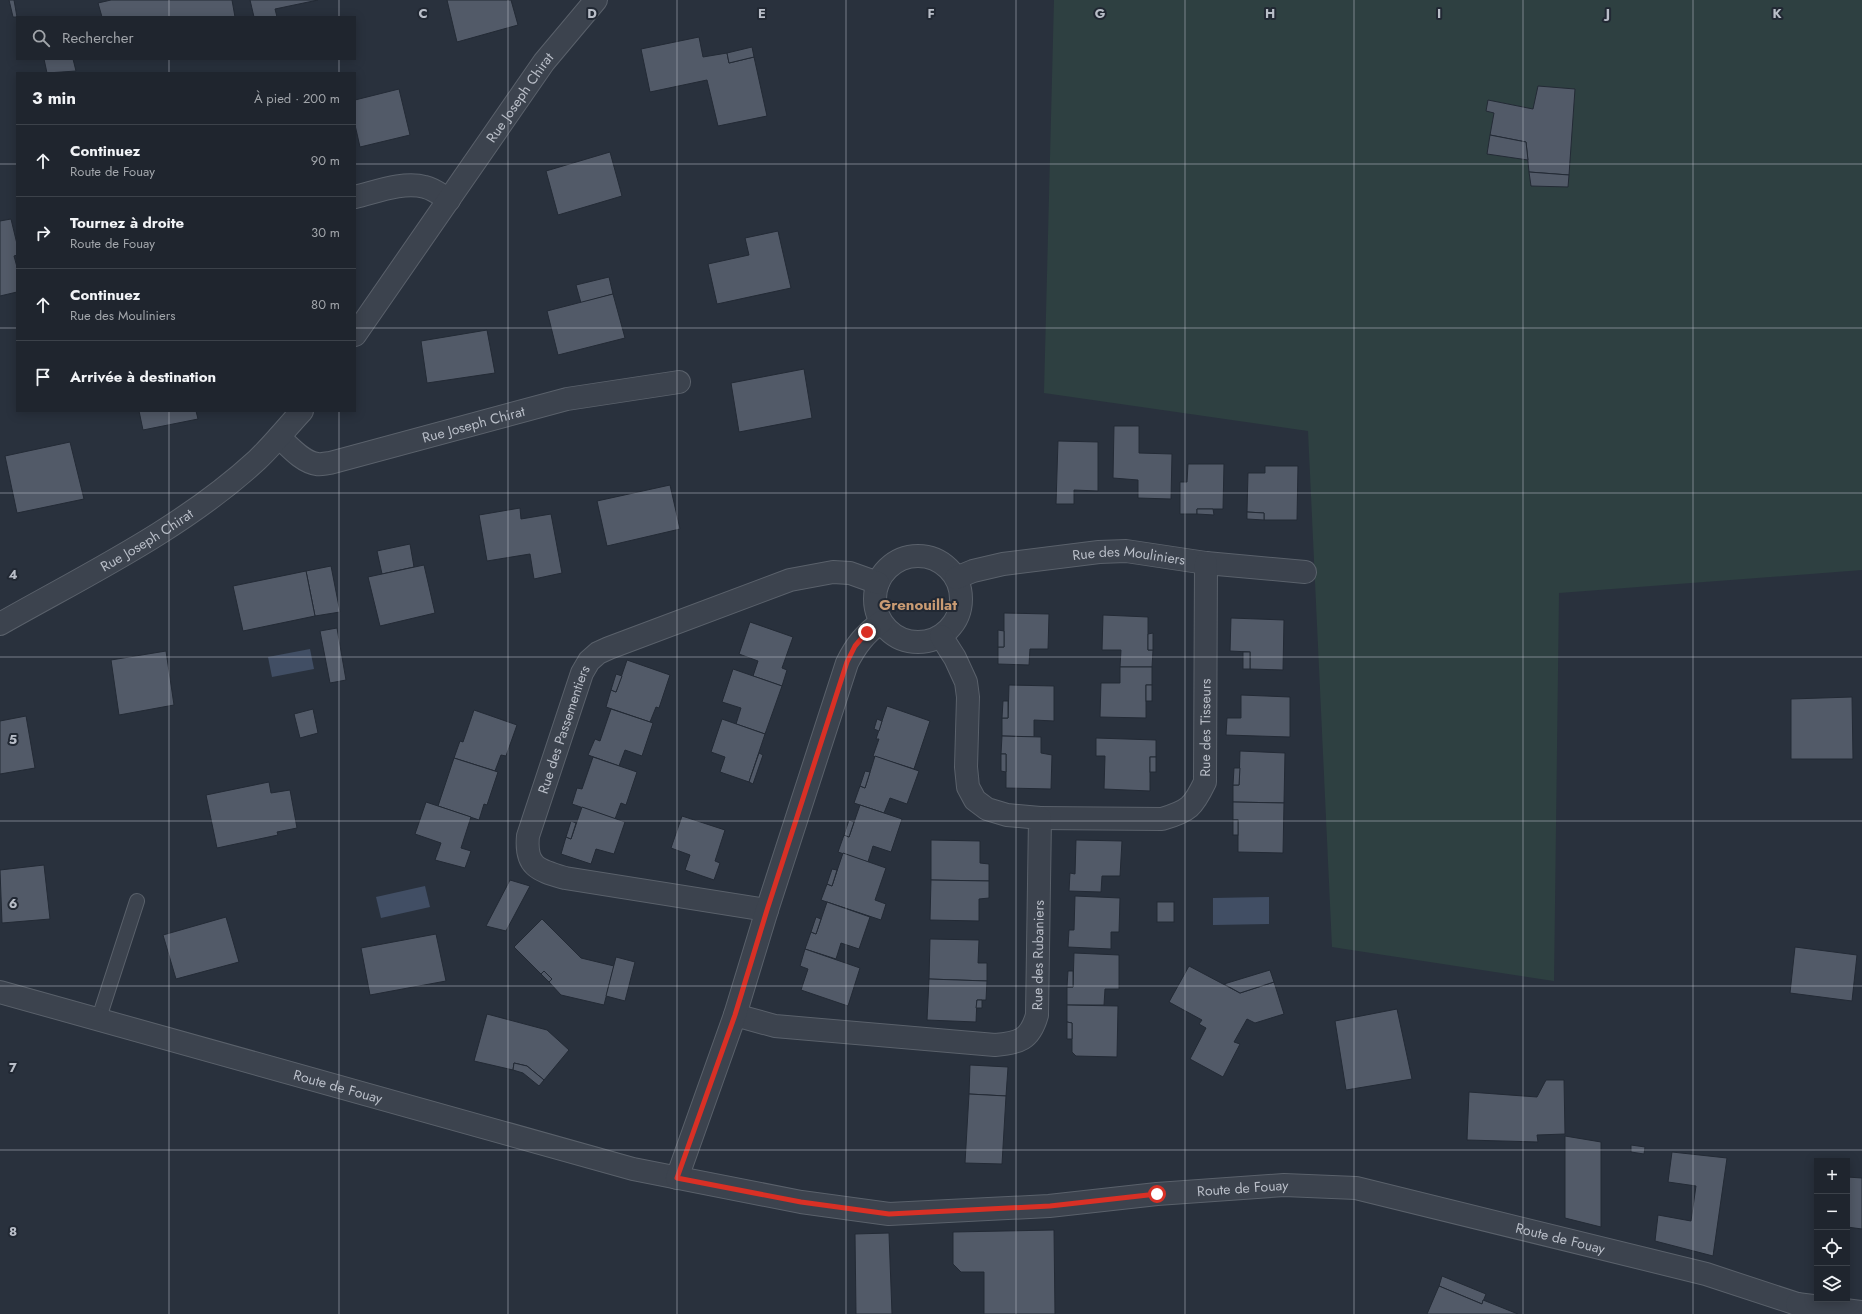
<!DOCTYPE html>
<html lang="fr">
<meta charset="utf-8">
<style>
:root{--surface:#1f252e;--page:#2c313a;--text:#f1f3f6;--muted:#a1a5aa;--line:#3c424a}
body{margin:0;font-family:Jost,sans-serif;background:var(--page);color:var(--text)}
.controls{position:absolute;right:12px;bottom:12px;display:grid;overflow:hidden;border-radius:0px;box-shadow:0 2px 10px #0003}
.controls button{width:36px;height:36px;display:grid;place-items:center;padding:0;border:0;border-bottom:1px solid var(--line);background:var(--surface);color:var(--text);font:20px sans-serif}
.stop{position:absolute;width:12px;height:12px;margin:-9px;border:3px solid #d93025;border-radius:50%;background:#fff}
.stop.end{background:#d93025;border-color:#fff;box-shadow:0 1px 4px #0008}
.list{margin:0;padding:0;list-style:none}
h2{display:flex;justify-content:space-between;align-items:center;height:52px;margin:0;padding:0 16px;font-size:17px}
h2 small{font-size:13px;font-weight:400;color:var(--muted)}
.list li{display:grid;grid-template-columns:26px 1fr auto;gap:12px;align-items:center;box-sizing:border-box;height:72px;padding:0 16px;border-top:1px solid var(--line)}
.list b{display:block;font-size:15px;white-space:nowrap}
.list p{margin:0;font-size:13px;white-space:nowrap;color:var(--muted)}
.list em{font-size:13px;font-style:normal;color:var(--muted)}
.icon{flex:none;width:22px;height:22px;fill:none;stroke:currentColor;stroke-width:2;stroke-linecap:round;stroke-linejoin:round}
.map{position:relative;flex:none;width:1862px;height:1314px;overflow:hidden}
.search{position:absolute;background:var(--surface);box-shadow:0 2px 10px #0003;left:16px;top:16px;width:340px;height:44px;display:flex;align-items:center;gap:10px;box-sizing:border-box;padding:0 14px;border-radius:0px;color:var(--muted);font-size:15px}
.panel{position:absolute;background:var(--surface);box-shadow:0 2px 10px #0003;left:16px;top:72px;width:340px;height:340px;border-radius:0px}
.map>svg:first-child{display:block}
.green{fill:#2e4041}
.water{fill:#414e64}
.building{fill:#525a68;stroke:#232a35}
.lines{fill:none;stroke-linecap:round;stroke-linejoin:round}
.lane-casing{stroke:#5a616b;stroke-width:16}
.street-casing{stroke:#5a616b;stroke-width:24}
.lane{stroke:#3c434e;stroke-width:14}
.street{stroke:#3c434e;stroke-width:22}
.route{stroke:#d93025;stroke-width:5}
.grid{fill:none;stroke:#b9bec8;stroke-width:1;stroke-opacity:0.55}
.labels{text-anchor:middle;stroke-width:4;stroke-linejoin:round;paint-order:stroke}
.street-label{font-size:14px;fill:#b9bec8;stroke:#212833}
.neighbourhood-label{font-size:15px;font-weight:bold;fill:#c99b73;stroke:#212833}
.grid-label{font-size:13px;text-anchor:middle;font-weight:bold;fill:#b9bec8;stroke:#212833;stroke-width:4;stroke-linejoin:round;paint-order:stroke}
</style>
<div class="map">
<svg width="1862" height="1314" viewBox="0 0 1862 1314">
<rect width="100%" height="100%" fill="#29313d"/>
<path class="green" d="M1054,0H1862V570L1559,593L1554,981L1332,947L1308,431L1044,393Z"/>
<g class="water">
<path d="M310,649L314,669L272,677L268,657Z"/>
<path d="M425,886L430,907L381,918L376,897Z"/>
<path d="M1269,897V924L1213,925V898Z"/>
</g>
<g class="building">
<path d="M9,0H14L17,17H13Z"/>
<path d="M111,0H232L235,17H102L98,3Z"/>
<path d="M250,0H318L275,9L277,17H254Z"/>
<path d="M447,0H511L518,25L457,42Z"/>
<path d="M699,37L703,57L727,53L729,63L754,57L767,116L718,126L707,80L650,92L641,49Z"/>
<path d="M752,47L754,57L729,63L727,53Z"/>
<path d="M44,59H73L76,71L47,73Z"/>
<path d="M1538,86L1575,89L1569,175L1529,172L1526,142L1490,135L1494,113L1486,111L1488,100L1533,109Z"/>
<path d="M399,89L410,135L360,147L355,125V100Z"/>
<path d="M1490,135L1526,142L1528,160L1487,154Z"/>
<path d="M610,152L622,196L558,215L546,171Z"/>
<path d="M1529,172L1569,175L1568,187L1531,186Z"/>
<path d="M11,219L17,244V255L14,256L17,267V292L0,296V221Z"/>
<path d="M778,231L791,288L717,304L708,264L749,255L745,238Z"/>
<path d="M609,277L613,294L581,303L576,285Z"/>
<path d="M613,294L625,338L558,355L547,311Z"/>
<path d="M487,330L495,373L427,383L421,341Z"/>
<path d="M804,369L812,418L739,432L731,383Z"/>
<path d="M139,411H196L198,419L143,430Z"/>
<path d="M1114,426H1139V453L1172,454L1171,499L1138,498V480L1113,478Z"/>
<path d="M1058,441L1098,442V491L1074,490V504H1056Z"/>
<path d="M70,442L84,499L17,513L5,456Z"/>
<path d="M1188,464H1224L1223,509H1197V514H1180V482H1187Z"/>
<path d="M1265,466H1298L1297,520H1264V513L1247,512L1248,473H1265Z"/>
<path d="M670,485L680,529L607,546L597,501Z"/>
<path d="M520,508L521,519L551,514L562,573L534,579L530,554L487,561L479,515Z"/>
<path d="M1197,509H1213L1214,515L1197,514Z"/>
<path d="M1247,512L1264,513V520L1247,519Z"/>
<path d="M410,544L414,567L382,574L377,551Z"/>
<path d="M424,565L435,613L380,626L368,577Z"/>
<path d="M331,566L340,612L315,616L306,571Z"/>
<path d="M306,571L315,616L243,631L233,586Z"/>
<path d="M1004,613L1049,614L1048,649H1030L1029,665L998,664V647H1004Z"/>
<path d="M1103,615L1148,617V650H1153L1152,667H1120L1121,650H1102Z"/>
<path d="M1231,618L1284,620L1283,670L1250,669V652L1230,651Z"/>
<path d="M750,622L793,637L782,668L787,670L782,686L753,676L758,661L739,654Z"/>
<path d="M337,628L346,680L330,683L320,631Z"/>
<path d="M998,630L1004,631V647H998Z"/>
<path d="M1153,633V650H1148V634Z"/>
<path d="M166,651L174,705L119,715L111,660Z"/>
<rect x="1243" y="652" width="7" height="17"/>
<path d="M627,660L670,675L659,708L656,707L650,722L606,707L611,690L616,692Z"/>
<path d="M1120,667H1152V685H1146V718L1100,717L1101,683H1120Z"/>
<path d="M733,669L782,686L765,734L736,724L741,708L722,702Z"/>
<path d="M616,674L622,676L616,692L611,690Z"/>
<path d="M1009,685L1054,686V721L1034,720V737L1002,736V718H1008Z"/>
<rect x="1146" y="685" width="6" height="16"/>
<path d="M1241,695L1290,697V737L1226,735L1227,718H1241Z"/>
<path d="M1852,697L1853,759H1791V699Z"/>
<path d="M1003,701H1008V718H1002Z"/>
<path d="M887,706L930,721L914,769L873,756L879,739H876Z"/>
<path d="M313,709L318,733L300,738L294,714Z"/>
<path d="M611,709L653,723L642,756L625,750L619,766L588,755L595,739L600,741Z"/>
<path d="M474,710L517,725L506,756L501,755L495,771L454,758L460,741L463,742Z"/>
<path d="M26,716L35,768L0,774V721Z"/>
<path d="M722,719L765,734L749,782L720,772L725,757L711,752Z"/>
<path d="M877,719L882,721L879,731L874,729Z"/>
<path d="M1002,736L1041,737V753L1052,755L1051,789L1006,788V754H1001Z"/>
<path d="M1096,738L1156,740V757H1150V791L1104,789L1105,756H1096Z"/>
<path d="M1240,751L1285,753L1284,803L1233,802V785H1239Z"/>
<path d="M759,753L763,755L753,784L749,782Z"/>
<path d="M1001,754H1006V772L1001,771Z"/>
<path d="M875,756L919,771L907,804L890,798L884,813L854,803L860,786L865,788Z"/>
<path d="M593,757L637,772L626,805L621,803L615,819L572,804L577,788L582,789Z"/>
<rect x="1150" y="757" width="6" height="15"/>
<path d="M454,758L498,772L487,805L484,804L479,820L438,806Z"/>
<path d="M1234,768H1240L1239,785H1233Z"/>
<path d="M865,771L870,772L865,788L860,786Z"/>
<path d="M269,782L271,793L290,790L297,828L277,832L278,835L217,848L206,795Z"/>
<path d="M426,802L471,817L461,848L471,851L465,868L435,860L441,843L415,834Z"/>
<path d="M1233,802L1284,803L1283,853L1238,852V820H1233Z"/>
<path d="M860,805L902,819L891,852L873,846L868,862L838,852L844,835L849,837Z"/>
<path d="M582,807L625,822L614,854L596,849L591,864L561,854L566,837L571,839Z"/>
<path d="M682,816L725,830L715,861L720,863L714,880L685,870L690,855L671,848Z"/>
<path d="M849,820L854,822L849,837L844,835Z"/>
<rect x="1233" y="820" width="5" height="15"/>
<path d="M571,821L576,823L571,839L566,837Z"/>
<path d="M931,840L980,841V863L989,864V881L931,880Z"/>
<path d="M1076,840L1122,841L1120,876H1102L1101,892L1069,891L1070,873L1075,874Z"/>
<path d="M843,853L886,868L875,900L886,904L881,920L821,900L827,884L832,886Z"/>
<path d="M44,865L50,919L2,923L0,870Z"/>
<path d="M832,869L837,870L832,886L827,884Z"/>
<path d="M510,880L530,886L506,931L486,926Z"/>
<path d="M931,880L989,881V898L979,899V921L930,920Z"/>
<path d="M1075,896L1120,898L1119,932H1111V949L1068,947L1069,930H1074Z"/>
<path d="M827,902L870,917L859,949L841,943L836,959L805,949L811,932L816,934Z"/>
<rect x="1157" y="902" width="17" height="20"/>
<path d="M226,917L239,962L176,979L163,935Z"/>
<path d="M816,917L821,919L816,934L811,932Z"/>
<path d="M542,919L581,958L614,966L604,1005L561,995L549,982L552,979L544,971L541,974L514,947Z"/>
<path d="M436,934L446,981L370,995L361,948Z"/>
<path d="M930,939L979,940L978,963H987V981L929,979Z"/>
<path d="M1795,947L1857,955L1852,1001L1790,993Z"/>
<path d="M805,949L860,968L848,1006L801,990L808,969L800,966Z"/>
<path d="M1074,953L1119,955V989H1105L1104,1005H1067V987H1073Z"/>
<path d="M616,957L635,962L625,1001L606,996Z"/>
<path d="M1189,966L1240,993L1274,982L1284,1014L1255,1023L1247,1019L1234,1042L1240,1044L1223,1077L1190,1059L1206,1028L1199,1024L1202,1020L1169,1002Z"/>
<path d="M1270,970L1274,982L1240,993L1224,984Z"/>
<path d="M544,971L552,979L549,982L541,974Z"/>
<path d="M1068,971H1073V987H1067Z"/>
<path d="M929,979L987,981L986,1000H977L976,1022L927,1020Z"/>
<path d="M977,1000H982V1008H976Z"/>
<path d="M1067,1005L1118,1006L1117,1057L1076,1056L1072,1052V1023L1067,1022Z"/>
<path d="M1397,1009L1412,1079L1346,1090L1335,1021Z"/>
<path d="M487,1014L547,1030L569,1050L544,1080L527,1066L514,1063L513,1070L474,1061Z"/>
<path d="M1067,1022L1072,1023V1039H1067Z"/>
<path d="M514,1063L527,1066L544,1080L539,1086L523,1073L513,1070Z"/>
<path d="M970,1065L1008,1067L1006,1096L969,1094Z"/>
<path d="M1546,1080H1564L1565,1134L1537,1135L1538,1142L1467,1140L1469,1092L1537,1097Z"/>
<path d="M969,1094L1006,1096L1002,1164L965,1163Z"/>
<path d="M1565,1136L1601,1142V1227L1565,1218Z"/>
<path d="M1631,1145L1645,1147L1644,1154L1631,1152Z"/>
<path d="M1672,1152L1727,1158L1713,1256L1655,1241L1658,1215L1691,1221L1696,1186L1668,1182Z"/>
<path d="M1847,1177L1862,1178V1229L1847,1227Z"/>
<path d="M1054,1230L1055,1314H984V1272H961L953,1264V1232Z"/>
<path d="M889,1233L892,1314H856L855,1234Z"/>
<path d="M1442,1276L1486,1294L1482,1304L1439,1286Z"/>
<path d="M1439,1286L1482,1304L1483,1300L1518,1314H1427Z"/>
</g>
<g class="lines">
<defs>
<path id="lane" d="M98,1021L137,901"/>
<g id="street">
<path d="M355,197C376,192 403,181 425,187C434,189 441,195 449,200"/>
<path id="s1" d="M355,335L544,62L596,0"/>
<path id="s2" d="M279,437C289,446 302,462 317,464C321,465 326,463 330,463L567,399L679,382"/>
<circle cx="918" cy="599" r="43"/>
<path id="s3" d="M956,578L973,571L1003,564L1099,552L1126,551L1206,563L1305,572"/>
<path id="s4" d="M0,624C88,574 182,529 257,460C273,445 287,427 302,411"/>
<path id="s5" d="M1040,818L1162,819C1189,811 1193,807 1205,782L1206,563"/>
<path id="s6" d="M767,910L565,878C538,870 525,867 528,836L582,673L589,661L598,653L609,648L790,580L833,572L850,573L878,583"/>
<path id="s7" d="M0,992L633,1169L801,1202L889,1214L1049,1206L1157,1194L1284,1185L1356,1188L1706,1274L1797,1304L1809,1314"/>
<path id="s8" d="M735,1015L775,1026L995,1045C1019,1043 1030,1040 1037,1015L1040,818L1007,815L987,809L975,800L968,787L966,767L968,697L966,682L955,658L941,636"/>
<path d="M677,1178L735,1015L767,910L847,663C856,645 865,634 881,622"/>
<path d="M1797,1304L1862,1312"/>
</g>
</defs>
<use href="#lane" class="lane-casing"/>
<use href="#street" class="street-casing"/>
<use href="#lane" class="lane"/>
<use href="#street" class="street"/>
</g>
<g class="lines">
<path class="route" d="M867,632L855,646L847,662L767,910L735,1015L677,1178L801,1202L889,1214L1050,1206L1157,1194"/>
</g>
<path class="grid" d="M169,0V17M339,0V17M508,0V1314M677,0V1314M846,0V1314M1016,0V1314M1185,0V1314M1354,0V1314M1523,0V1314M1693,0V1314M169,59V73M339,59V73M0,164H17M355,164H1862M0,328H17M355,328H1862M169,411V1314M339,411V1314M0,493H1862M0,657H1862M0,821H1862M0,986H1862M0,1150H1862"/>
<g class="labels">
<g class="street-label">
<text dy="5" stroke="none"><textPath href="#s1" startOffset="289">Rue Joseph Chirat</textPath></text>
<text dy="5" stroke="none"><textPath href="#s2" startOffset="209">Rue Joseph Chirat</textPath></text>
<text dy="5" stroke="none"><textPath href="#s4" startOffset="169">Rue Joseph Chirat</textPath></text>
<text dy="5" stroke="none"><textPath href="#s3" startOffset="176">Rue des Mouliniers</textPath></text>
<text dy="5" stroke="none"><textPath href="#s5" startOffset="236">Rue des Tisseurs</textPath></text>
<text dy="5" stroke="none"><textPath href="#s6" startOffset="381">Rue des Passementiers</textPath></text>
<text dy="5" stroke="none"><textPath href="#s8" startOffset="379">Rue des Rubaniers</textPath></text>
<text dy="5" stroke="none"><textPath href="#s7" startOffset="351">Route de Fouay</textPath></text>
<text dy="5" stroke="none"><textPath href="#s7" startOffset="1272">Route de Fouay</textPath></text>
<text dy="5" stroke="none"><textPath href="#s7" startOffset="1596">Route de Fouay</textPath></text>
</g>
<g class="neighbourhood-label">
<text x="918" y="610">Grenouillat</text>
</g>
</g>
<g class="grid-label">
<text x="423" y="18">C</text>
<text x="592" y="18">D</text>
<text x="762" y="18">E</text>
<text x="931" y="18">F</text>
<text x="1100" y="18">G</text>
<text x="1270" y="18">H</text>
<text x="1439" y="18">I</text>
<text x="1608" y="18">J</text>
<text x="1777" y="18">K</text>
<text x="13" y="579">4</text>
<text x="13" y="744">5</text>
<text x="13" y="908">6</text>
<text x="13" y="1072">7</text>
<text x="13" y="1236">8</text>
</g>
</svg>
<div class="controls">
<button>+</button>
<button>−</button>
<button><svg class="icon" aria-label="locate" viewBox="0 0 24 24"><circle cx="12" cy="12" r="6"/><path d="M12 2v4M12 18v4M2 12h4M18 12h4"/></svg></button>
<button><svg class="icon" aria-label="layers" viewBox="0 0 24 24"><path d="M12 4l9 5-9 5-9-5zM3 14l9 5 9-5"/></svg></button>
</div>
<div class="stop" style="left:1157px;top:1194px"></div>
<div class="stop end" style="left:867px;top:632px"></div>
<div class="search"><svg class="icon" aria-label="search" viewBox="0 0 24 24"><circle cx="10" cy="10" r="6"/><path d="M15 15l6 6"/></svg>Rechercher</div>
<section class="panel">
<h2>3 min<small>À pied · 200 m</small></h2>
<ul class="list">
<li><svg class="icon" aria-label="ahead" viewBox="0 0 24 24"><path d="M12 20V5M6 11l6-6 6 6"/></svg><div><b>Continuez</b><p>Route de Fouay</p></div><em>90 m</em></li>
<li><svg class="icon" aria-label="right" viewBox="0 0 24 24"><path d="M7 20v-9h11M14 6l5 5-5 5"/></svg><div><b>Tournez à droite</b><p>Route de Fouay</p></div><em>30 m</em></li>
<li><svg class="icon" aria-label="ahead" viewBox="0 0 24 24"><path d="M12 20V5M6 11l6-6 6 6"/></svg><div><b>Continuez</b><p>Rue des Mouliniers</p></div><em>80 m</em></li>
<li><svg class="icon" aria-label="arrive" viewBox="0 0 24 24"><path d="M6 21V4h12l-3 4 3 4H6"/></svg><div><b>Arrivée à destination</b></div></li>
</ul>
</section>
</div>
